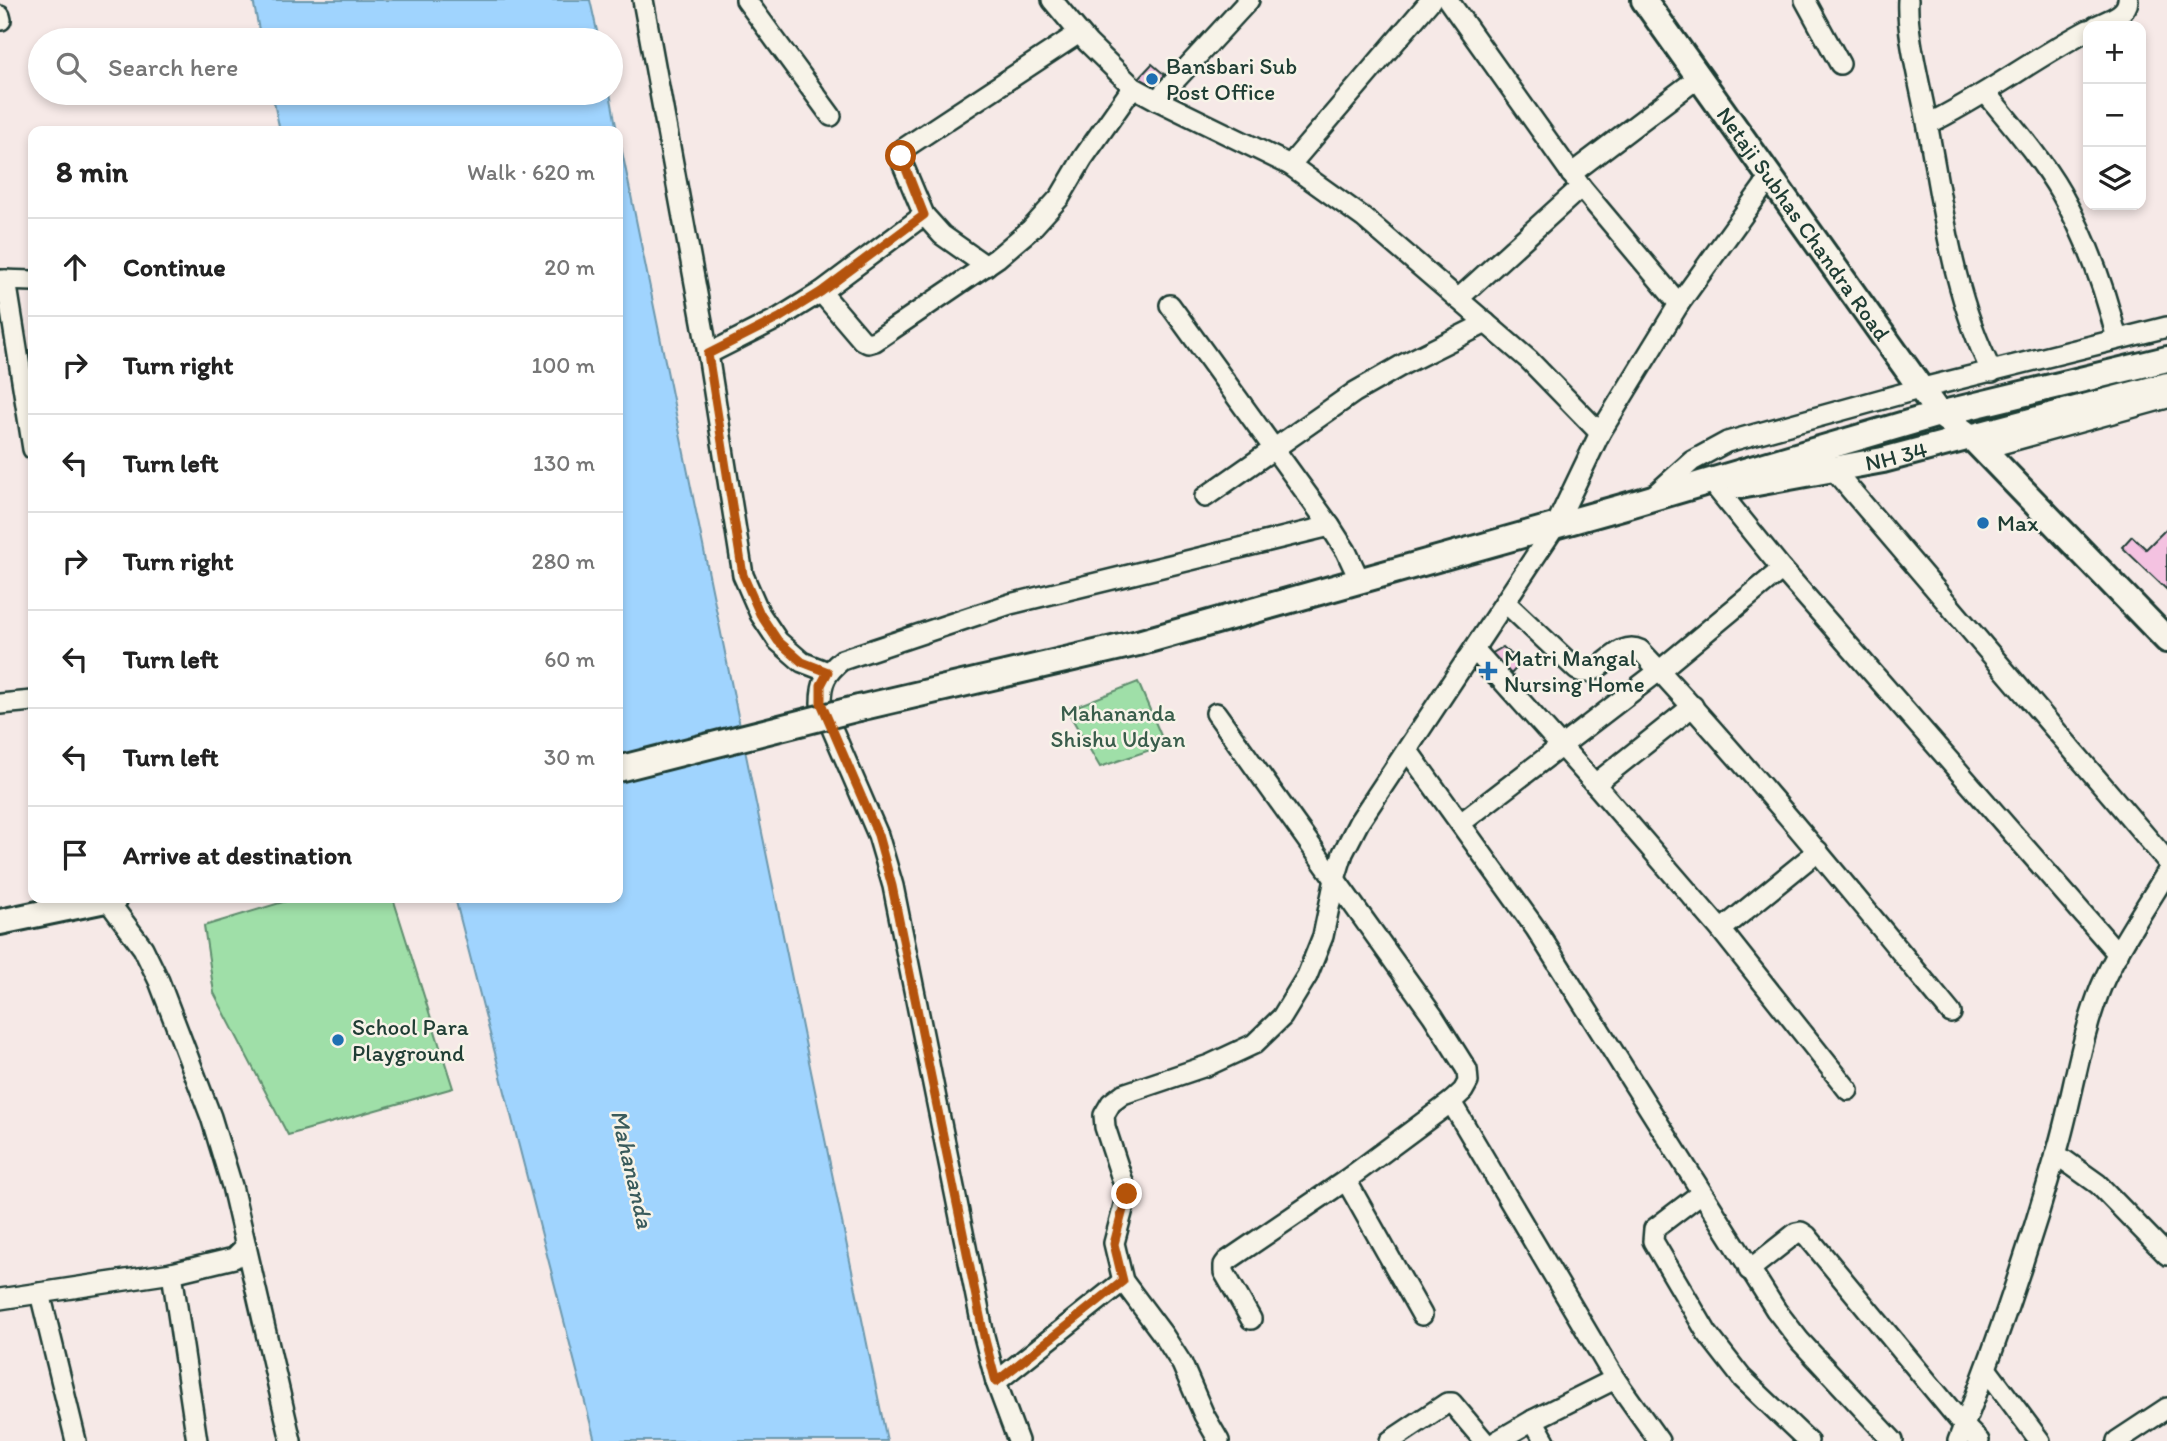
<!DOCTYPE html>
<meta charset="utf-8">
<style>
:root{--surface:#fff;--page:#f6f6f6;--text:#222;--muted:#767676;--line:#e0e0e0}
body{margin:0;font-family:Itim,sans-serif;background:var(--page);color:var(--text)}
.controls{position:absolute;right:21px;top:21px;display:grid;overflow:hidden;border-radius:14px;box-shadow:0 4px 10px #0003}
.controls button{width:63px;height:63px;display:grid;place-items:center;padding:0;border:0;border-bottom:2px solid var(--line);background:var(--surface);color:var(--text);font:35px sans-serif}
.stop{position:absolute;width:21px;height:21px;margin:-16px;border:5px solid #b45309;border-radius:50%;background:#fff}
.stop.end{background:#b45309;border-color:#fff;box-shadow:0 2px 7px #0008}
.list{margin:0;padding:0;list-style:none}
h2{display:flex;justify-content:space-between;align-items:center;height:91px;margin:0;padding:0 28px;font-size:30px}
h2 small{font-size:23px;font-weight:400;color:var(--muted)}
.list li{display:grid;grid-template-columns:46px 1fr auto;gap:21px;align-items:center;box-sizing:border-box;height:98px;padding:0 28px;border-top:2px solid var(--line)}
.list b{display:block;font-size:26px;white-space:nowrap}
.list em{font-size:23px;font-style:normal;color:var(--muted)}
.icon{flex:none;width:38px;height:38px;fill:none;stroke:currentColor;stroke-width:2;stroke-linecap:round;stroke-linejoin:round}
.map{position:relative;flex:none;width:2167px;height:1441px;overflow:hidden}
.search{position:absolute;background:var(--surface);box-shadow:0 4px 10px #0003;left:28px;top:28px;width:595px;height:77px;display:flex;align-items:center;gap:18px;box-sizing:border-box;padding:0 24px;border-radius:38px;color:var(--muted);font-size:26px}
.panel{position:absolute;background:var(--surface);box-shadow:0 4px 10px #0003;left:28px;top:126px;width:595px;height:777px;border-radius:14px}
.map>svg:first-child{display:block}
.green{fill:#9fdfa8;stroke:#5f8e6e;stroke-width:2}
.water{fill:#a0d4fe;stroke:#6c98ad;stroke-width:2}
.building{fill:#f4c2e1;stroke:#1f3d34;stroke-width:2}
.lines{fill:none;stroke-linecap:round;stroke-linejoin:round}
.minor-casing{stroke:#1f3d34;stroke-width:24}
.major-casing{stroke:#1f3d34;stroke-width:30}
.minor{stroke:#f7f3e8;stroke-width:19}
.major{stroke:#f7f3e8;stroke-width:24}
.major-bridge-casing{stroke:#1f3d34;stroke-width:30;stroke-linecap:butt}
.major-bridge{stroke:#f7f3e8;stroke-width:24}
.route{stroke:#b45309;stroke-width:9}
.poi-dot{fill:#1f6fb2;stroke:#f7f3e8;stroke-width:2.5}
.labels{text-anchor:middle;stroke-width:5;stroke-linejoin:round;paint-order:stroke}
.poi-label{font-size:23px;fill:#1f3d34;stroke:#f7f3e8;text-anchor:start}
.street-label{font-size:23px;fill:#1f3d34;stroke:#f7f3e8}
.park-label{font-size:23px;fill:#395d4b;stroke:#f7f3e8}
.water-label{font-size:24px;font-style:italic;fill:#395b5c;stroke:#f7f3e8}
</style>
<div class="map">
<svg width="2167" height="1441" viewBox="0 0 2167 1441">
<rect width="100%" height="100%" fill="#f6e9e7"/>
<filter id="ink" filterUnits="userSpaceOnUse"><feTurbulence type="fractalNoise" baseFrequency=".0143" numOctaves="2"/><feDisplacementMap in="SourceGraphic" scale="14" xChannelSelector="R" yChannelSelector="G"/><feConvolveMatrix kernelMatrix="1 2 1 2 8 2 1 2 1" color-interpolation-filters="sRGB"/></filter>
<g filter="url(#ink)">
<g class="green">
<path d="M1138,682L1165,745L1100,767L1067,710Z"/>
<path d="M296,898H393L453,1088L288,1135L214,993L204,926Z"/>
</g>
<g class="water">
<path d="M253,0H590L599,40H261Z"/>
<path d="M272,93H610L617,131H280Z"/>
<path d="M618,132L887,1441H595L455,898H618Z"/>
</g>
<g class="building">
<path d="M1152,64L1165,75L1151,91L1138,79Z"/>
<path d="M2167,528V590L2122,547L2132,536L2146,549Z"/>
<path d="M1503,647L1521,663L1500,686L1496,682L1492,687L1474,671L1489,655Z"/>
</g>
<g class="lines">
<defs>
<g id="minor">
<path d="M643,0L708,354L743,575L760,614L778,641L802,662L828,672"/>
<path d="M746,0L831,116"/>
<path d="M1052,0L1088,43L1133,87L1157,100L1290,165L1364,218L1529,360L1600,433"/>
<path d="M1448,0L1581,187L1679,304"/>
<path d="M1805,0L1840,64"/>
<path d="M1908,0C1906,30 1919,81 1925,112C1942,199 1951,292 1992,372"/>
<path d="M0,16L1,20"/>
<path d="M2096,26C2108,20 2127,15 2128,0"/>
<path d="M1986,93C2012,125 2040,157 2061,193C2086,237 2105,289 2117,339"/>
<path d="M1157,100L1249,0"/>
<path d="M1928,124C1984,97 2033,59 2088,30"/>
<path d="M1290,165L1431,0"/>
<path d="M1571,174L1699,77"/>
<path d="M986,266L942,235L924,215L903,165L901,156L903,149L1079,33"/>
<path d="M0,280L33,281"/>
<path d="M6,280L33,449"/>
<path d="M821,292L862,340L868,343L875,341L997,258L1031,229L1060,197L1083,158L1133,87"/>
<path d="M1458,299L1581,187"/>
<path d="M1170,305L1330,526L1346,551L1360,581"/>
<path d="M708,354L779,318L821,292L924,215"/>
<path d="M1982,449L2167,398"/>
<path d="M1833,469L2167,861"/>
<path d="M1718,490L1782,569L2118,954"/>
<path d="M1205,497L1355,392L1404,364L1486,323"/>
<path d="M1652,497L1692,461L1727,442L1919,389L2167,327"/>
<path d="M1506,603L1577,670C1600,682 1616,638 1640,650C1749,766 1849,889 1951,1013"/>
<path d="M1474,649L1595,784L1721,930L1848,1090"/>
<path d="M0,704L33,701"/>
<path d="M1216,713L1433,1016L1467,1070L1468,1082L1463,1091L1451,1102"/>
<path d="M1408,751L1536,929L1776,1310L1800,1341L1893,1441"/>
<path d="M1595,784L1693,706"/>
<path d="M1461,823L1659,671L1782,569"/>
<path d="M106,898L143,948L159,981L211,1117L232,1186L291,1441"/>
<path d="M1721,930L1818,851"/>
<path d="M2056,1154L2098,1184L2167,1255"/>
<path d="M1346,1180L1422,1315"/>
<path d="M1700,1194L1654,1229L1653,1241L1707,1333L1742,1378L1808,1441"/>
<path d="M1749,1270L1796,1233L1801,1232L1807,1236L1964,1426L1979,1441"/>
<path d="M172,1273L197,1441"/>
<path d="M40,1293L76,1441"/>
<path d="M0,1299L172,1273L234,1258L246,1246"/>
<path d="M1251,1319L1224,1272V1265L1227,1261L1346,1180L1451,1102L1615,1379L1659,1441"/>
<path d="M1987,1370L2040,1441"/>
<path d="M996,1382L1123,1281"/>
<path d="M1533,1420L1545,1441"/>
<path d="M1018,1441L996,1382L984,1336L893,886L878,835L821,703C821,682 826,673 842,660L1010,604L1330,526"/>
<path d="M1219,1441L1204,1415L1182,1364L1164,1336L1123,1281L1114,1243L1127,1194L1105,1127L1104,1115L1111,1103L1123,1094L1209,1065L1254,1044L1282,1017L1307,976L1323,936L1335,879L1343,853L1359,822L1556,525L1600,433L1679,304L1769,179"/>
<path d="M1390,1441L1447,1403H1452L1484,1441"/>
<path d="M1497,1441L1533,1420L1615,1379"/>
<path d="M1958,1441C1996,1346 2029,1249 2057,1151C2073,1097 2080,1039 2101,987C2118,947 2145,909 2167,872"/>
<path d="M2117,1441L2167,1408"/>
</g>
<g id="major">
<path id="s1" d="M1644,0L1939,414L1971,437L2167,640"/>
<path id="s2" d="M1740,486L1883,460L2167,385"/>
<path d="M859,708L1138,643L1622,507L1939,414L2167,359"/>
<path d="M0,922L115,898"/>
</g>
</defs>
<use href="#minor" class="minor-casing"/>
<use href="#major" class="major-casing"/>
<use href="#minor" class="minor"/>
<use href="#major" class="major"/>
<defs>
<path id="major-bridge" d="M618,769L859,708"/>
</defs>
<use href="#major-bridge" class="major-bridge-casing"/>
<use href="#major-bridge" class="major-bridge"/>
</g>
</g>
<g class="lines" filter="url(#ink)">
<path class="route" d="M901,156L924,215L821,292L779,318L708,354L743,575L760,614L778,641L802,662L828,672L821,685V703L878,835L892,886L984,1336L996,1382L1123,1281L1114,1244L1127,1194"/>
</g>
<g class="poi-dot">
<circle cx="1152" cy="79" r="7"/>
<circle cx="1983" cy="523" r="7"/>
<path d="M1484.5 660.5h7v7h7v7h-7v7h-7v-7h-7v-7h7z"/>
<circle cx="338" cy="1040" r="7"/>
</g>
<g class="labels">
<g class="poi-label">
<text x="1166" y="74">Bansbari Sub<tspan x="1166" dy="26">Post Office</tspan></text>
<text x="1997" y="531">Max</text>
<text x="1504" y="666">Matri Mangal<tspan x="1504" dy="26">Nursing Home</tspan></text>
<text x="352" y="1035">School Para<tspan x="352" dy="26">Playground</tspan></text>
</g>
<g class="street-label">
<text dy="8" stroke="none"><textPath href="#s1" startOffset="275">Netaji Subhas Chandra Road</textPath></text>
<text dy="8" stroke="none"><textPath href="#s2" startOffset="159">NH 34</textPath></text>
</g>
<g class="park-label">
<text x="1118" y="721">Mahananda<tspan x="1118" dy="26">Shishu Udyan</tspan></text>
</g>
<g class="water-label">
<text transform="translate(632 1169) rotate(77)" y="8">Mahananda</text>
</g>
</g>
</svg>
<div class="controls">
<button>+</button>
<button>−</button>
<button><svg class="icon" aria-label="layers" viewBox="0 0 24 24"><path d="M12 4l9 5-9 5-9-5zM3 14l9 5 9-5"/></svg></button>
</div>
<div class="stop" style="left:901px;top:156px"></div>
<div class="stop end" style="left:1127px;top:1194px"></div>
<div class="search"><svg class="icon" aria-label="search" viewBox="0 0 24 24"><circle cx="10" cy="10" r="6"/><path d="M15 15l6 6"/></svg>Search here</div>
<section class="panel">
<h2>8 min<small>Walk · 620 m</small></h2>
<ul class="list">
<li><svg class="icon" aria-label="ahead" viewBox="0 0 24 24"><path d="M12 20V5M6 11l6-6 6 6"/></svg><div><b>Continue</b></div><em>20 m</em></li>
<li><svg class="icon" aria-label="right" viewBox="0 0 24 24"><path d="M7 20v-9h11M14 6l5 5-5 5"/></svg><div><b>Turn right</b></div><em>100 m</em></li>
<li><svg class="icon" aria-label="left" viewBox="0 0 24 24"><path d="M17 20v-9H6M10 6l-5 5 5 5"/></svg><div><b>Turn left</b></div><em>130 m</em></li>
<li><svg class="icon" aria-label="right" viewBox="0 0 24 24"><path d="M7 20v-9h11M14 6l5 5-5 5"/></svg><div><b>Turn right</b></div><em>280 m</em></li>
<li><svg class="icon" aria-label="left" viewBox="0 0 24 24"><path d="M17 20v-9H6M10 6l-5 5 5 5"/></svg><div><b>Turn left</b></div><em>60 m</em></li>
<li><svg class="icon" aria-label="left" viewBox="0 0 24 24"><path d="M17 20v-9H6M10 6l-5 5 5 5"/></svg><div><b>Turn left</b></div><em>30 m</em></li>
<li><svg class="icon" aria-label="arrive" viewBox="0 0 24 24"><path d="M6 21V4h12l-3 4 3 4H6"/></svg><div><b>Arrive at destination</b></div></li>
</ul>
</section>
</div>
